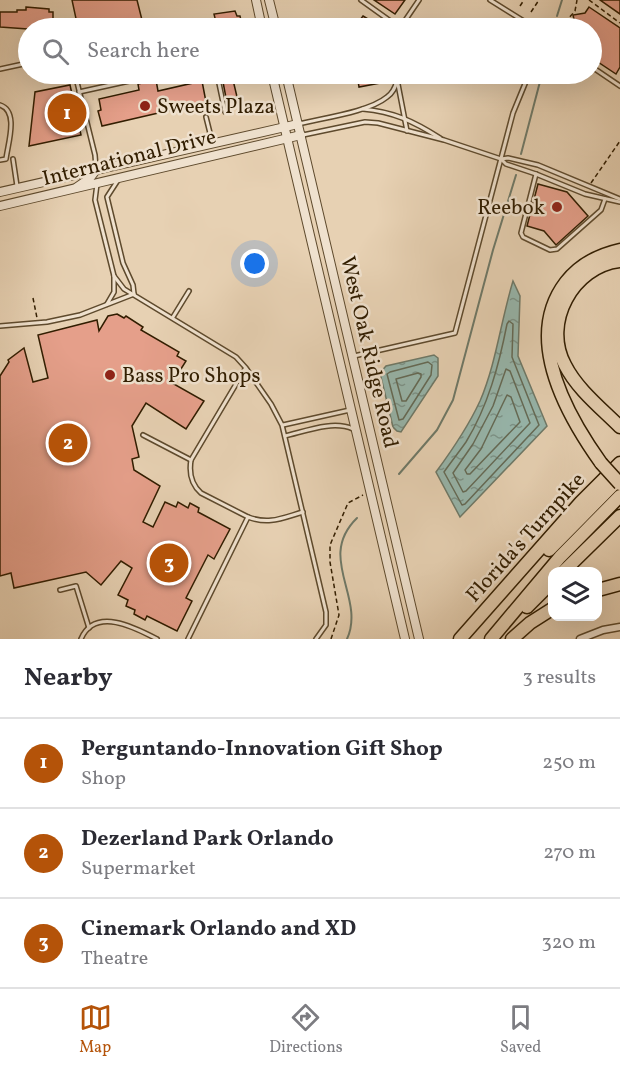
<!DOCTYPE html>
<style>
:root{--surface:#fff;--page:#f7f7f7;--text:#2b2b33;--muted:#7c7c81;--line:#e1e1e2;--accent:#b45309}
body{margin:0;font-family:Vollkorn,serif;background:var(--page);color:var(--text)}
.controls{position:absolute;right:18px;bottom:18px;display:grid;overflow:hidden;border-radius:12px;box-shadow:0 6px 24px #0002}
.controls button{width:54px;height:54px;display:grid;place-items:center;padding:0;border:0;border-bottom:2px solid var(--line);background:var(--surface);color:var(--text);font:30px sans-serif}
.you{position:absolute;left:255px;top:264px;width:21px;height:21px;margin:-15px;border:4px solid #fff;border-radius:50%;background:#1a73e8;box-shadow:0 0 0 9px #1a73e833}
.badge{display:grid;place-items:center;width:39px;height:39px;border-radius:50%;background:var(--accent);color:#fff;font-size:20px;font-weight:700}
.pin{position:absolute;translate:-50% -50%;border:3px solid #fff;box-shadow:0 2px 6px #0006}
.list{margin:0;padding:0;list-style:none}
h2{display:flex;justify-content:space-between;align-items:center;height:78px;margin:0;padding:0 24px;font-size:26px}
h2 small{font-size:20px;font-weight:400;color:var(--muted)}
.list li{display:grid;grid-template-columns:39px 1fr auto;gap:18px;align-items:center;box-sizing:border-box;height:90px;padding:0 24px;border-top:2px solid var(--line)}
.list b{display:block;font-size:22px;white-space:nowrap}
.list p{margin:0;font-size:20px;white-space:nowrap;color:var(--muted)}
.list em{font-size:20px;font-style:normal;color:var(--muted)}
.icon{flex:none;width:33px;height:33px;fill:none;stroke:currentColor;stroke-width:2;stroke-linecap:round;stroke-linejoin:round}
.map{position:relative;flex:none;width:620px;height:639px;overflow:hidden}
.search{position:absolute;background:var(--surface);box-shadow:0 6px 24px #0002;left:18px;right:18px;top:18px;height:66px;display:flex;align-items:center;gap:15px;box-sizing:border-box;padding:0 21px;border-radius:33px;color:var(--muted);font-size:22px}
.sheet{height:348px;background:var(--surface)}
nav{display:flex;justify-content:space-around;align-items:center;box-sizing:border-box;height:84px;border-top:2px solid var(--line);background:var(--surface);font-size:16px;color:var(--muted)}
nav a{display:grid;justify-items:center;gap:3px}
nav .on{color:var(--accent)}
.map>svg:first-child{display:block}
.water{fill:url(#water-ripples);stroke:#6e7968;stroke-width:1.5}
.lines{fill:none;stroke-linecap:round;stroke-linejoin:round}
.shore{stroke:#646a56;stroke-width:1.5}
.stream{stroke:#6e7968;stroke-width:2}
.building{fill:#e59f8a;stroke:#311d00;stroke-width:1.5}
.service-casing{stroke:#5e4a2d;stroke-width:6}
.minor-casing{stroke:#5e4a2d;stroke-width:9}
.tertiary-casing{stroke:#5e4a2d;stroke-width:10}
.motorway-casing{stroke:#311d00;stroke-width:15}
.path{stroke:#311d00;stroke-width:1.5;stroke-dasharray:4.5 3;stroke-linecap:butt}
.service{stroke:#efe1ce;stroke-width:3}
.minor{stroke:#efe1ce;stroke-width:6}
.tertiary{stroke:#efe1ce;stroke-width:8}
.motorway{stroke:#e7d1b3;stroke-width:12}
.motorway-bridge-casing{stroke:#311d00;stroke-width:15;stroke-linecap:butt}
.motorway-bridge{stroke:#e7d1b3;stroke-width:12}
.poi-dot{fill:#8f2418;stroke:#efe1ce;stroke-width:2}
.labels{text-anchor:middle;stroke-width:5;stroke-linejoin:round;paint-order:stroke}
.poi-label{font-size:21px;fill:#311d00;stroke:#efe1ce;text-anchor:start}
.street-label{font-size:21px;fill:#311d00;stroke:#efe1ce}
</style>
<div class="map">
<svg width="620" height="639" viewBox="0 0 620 639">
<defs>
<pattern id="water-ripples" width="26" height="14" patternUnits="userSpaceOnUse" patternTransform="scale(1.5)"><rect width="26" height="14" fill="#97b7ad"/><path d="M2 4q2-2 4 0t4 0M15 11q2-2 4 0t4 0" fill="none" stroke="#7c948a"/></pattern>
</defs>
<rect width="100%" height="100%" fill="#e7d1b3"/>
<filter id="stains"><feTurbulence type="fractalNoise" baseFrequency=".00333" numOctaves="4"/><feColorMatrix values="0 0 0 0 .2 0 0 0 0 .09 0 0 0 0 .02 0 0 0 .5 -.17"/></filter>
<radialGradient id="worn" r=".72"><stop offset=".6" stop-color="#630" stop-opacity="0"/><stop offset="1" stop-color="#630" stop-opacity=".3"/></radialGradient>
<g class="water">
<path d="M513,281L520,296L518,356L547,426L460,517L436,472C453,449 468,427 480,401C496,364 501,320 513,281Z"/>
<path d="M434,355L438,358V376L401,432L397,431L393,427L380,373L386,366Z"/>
</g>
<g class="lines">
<g class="shore">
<path d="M509,321L513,324L512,357L539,425L465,504L462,505L444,472C451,462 459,452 466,442C488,406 499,365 507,324Z"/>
<path d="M428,362L432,365L431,375L403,419L399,420L387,374L390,372Z"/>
<path d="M506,369L510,371L530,423L466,491L463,492L453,473L473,444L493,406Z"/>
<path d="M418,373L421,374V377L406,401H402L396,379Z"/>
<path d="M507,395L511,397L520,422L470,474H467L465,470L481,449Z"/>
</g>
<g class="stream">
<path d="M557,16L562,0"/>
<path d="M521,154L542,74"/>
<path d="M399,474L437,430L453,400L493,250L516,175"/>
<path d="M347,639C366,597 316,558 357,518"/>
</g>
</g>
<g class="building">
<path d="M72,0H137L144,28H78Z"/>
<path d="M374,0H405L395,14Z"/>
<path d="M600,0H620V14Z"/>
<path d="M26,7L49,9V12H53V26H49V28L28,29L0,27V12H17V10H26Z"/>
<path d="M589,7L620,28V67L616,74L595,60L600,52L591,46V28H576L573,15L585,13Z"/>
<path d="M235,11L237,16H240L242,25L238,26L239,28H215L213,19L215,18L214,14Z"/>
<path d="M363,16L383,28H354Z"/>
<path d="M357,74H384L386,82L359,87Z"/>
<path d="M156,80L158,91L202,81L206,102L102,126L98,111L101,110L99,99L139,90L138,84Z"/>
<path d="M233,80L238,101L227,103L223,82Z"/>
<path d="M70,85L81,135L29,146L35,92Z"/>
<path d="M538,184L567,192L588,216L556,245L544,231L527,226Z"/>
<path d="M117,314L124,318L126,316L143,327L141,330L179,352L177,356L186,361L172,383L204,401L186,429L146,403L132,426L139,457L132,459L134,470L160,486L143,522L153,527L165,502L176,507L178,502L188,508L190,503L199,508L198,512L230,529L214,559L208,555L186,598L192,601L177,631L147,616L145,620L134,614L135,610L126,606L128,600L118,595L132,568L121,561L101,585L86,572L14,588L11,573L0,576V376L9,362L8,360L24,348L33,382L48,378L38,335L97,320L99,331L108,316Z"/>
</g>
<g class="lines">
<defs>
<g id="service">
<path d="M361,0L400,28"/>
<path d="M490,0L535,28"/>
<path d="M400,28L419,0"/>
<path d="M592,67L620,86"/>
<path d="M0,69L28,63"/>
<path d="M75,74L95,155L96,168"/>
<path d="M180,74L188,77L202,74"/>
<path d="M217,74L225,112"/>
<path d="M396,74L407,131"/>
<path d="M79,92L161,74"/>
<path d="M0,105C19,111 8,143 6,159L0,160"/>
<path d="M363,109C394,112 413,121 440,138"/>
<path d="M206,117L212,141"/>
<path d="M299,124C322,118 369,112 387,97C393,93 395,88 397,81"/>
<path d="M303,135L365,122L378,123L444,140L501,159L508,158L538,165L620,199"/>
<path d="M13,159L17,186"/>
<path d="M501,159L506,164L536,174L585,194L620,202"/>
<path d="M536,174L521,233L523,237L550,250L557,249L601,210L605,199"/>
<path d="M118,180L107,197L123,263L133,285L134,294"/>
<path d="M97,184L95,200L114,276V292L107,304"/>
<path d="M114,276L124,289L236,357L246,368L271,404L282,425L326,612V625L316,639"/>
<path d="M173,317L189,291"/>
<path d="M0,326L47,322L80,315L134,294"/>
<path d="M354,356L455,333L513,113L529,74"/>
<path d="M283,425L350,410"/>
<path d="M143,435L191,460"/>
<path d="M285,436C306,431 333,420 353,429"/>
<path d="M248,517C269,525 282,518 303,512"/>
<path d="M60,590L76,586L89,628"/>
<path d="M81,639C95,606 136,628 157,639"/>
<path d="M188,639L248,517L201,493C191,484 189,472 191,460L245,369"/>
</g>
<path id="minor" d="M580,639L603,630L620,627"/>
<g id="tertiary">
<path d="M256,0L262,28"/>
<path d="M269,0L276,28"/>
<path d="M272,74L405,639"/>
<path d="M286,74L419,639"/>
<path d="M77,187L90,178L96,170"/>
<path d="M0,192L298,124"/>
<path d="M0,206L301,135"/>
</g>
<g id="motorway">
<path d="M620,261C573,266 542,323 565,365C577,389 601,408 620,427"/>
<path d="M601,463C566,414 523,338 566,282C580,264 598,255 620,250"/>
<path d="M549,550L620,478"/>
<path d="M563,572L620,516"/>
<path d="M598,590L620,584"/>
<path d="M527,607L552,582"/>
<path d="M460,639L581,502L620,463"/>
<path d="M491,639L560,557L620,496"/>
<path d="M512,639L530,623L552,609"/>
</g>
</defs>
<use href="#service" class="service-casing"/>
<use href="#minor" class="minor-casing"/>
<use href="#tertiary" class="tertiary-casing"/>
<use href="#motorway" class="motorway-casing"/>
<g class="path">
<path d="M589,0L620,23"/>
<path d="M520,6L524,0"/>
<path d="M531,12L539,0"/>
<path d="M560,28L575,11L577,0"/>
<path d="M591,183L620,141"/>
<path d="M33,298L37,318"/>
<path d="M331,639L339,615L330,562V545L348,503L363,495"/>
</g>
<use href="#service" class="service"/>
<use href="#minor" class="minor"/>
<use href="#tertiary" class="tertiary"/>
<use href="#motorway" class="motorway"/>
<defs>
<path id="motorway-bridge" d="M601,463L620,484"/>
</defs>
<use href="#motorway-bridge" class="motorway-bridge-casing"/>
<use href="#motorway-bridge" class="motorway-bridge"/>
</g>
<g class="poi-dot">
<circle cx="145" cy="106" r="6"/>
<circle cx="557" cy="207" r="6"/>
<circle cx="110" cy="375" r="6"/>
</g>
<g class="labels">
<g class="poi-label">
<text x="157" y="113">Sweets Plaza</text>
<text x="545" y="214" text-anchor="end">Reebok</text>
<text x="122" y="382">Bass Pro Shops</text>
</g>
<g class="street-label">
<text transform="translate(129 157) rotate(-14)" y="7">International Drive</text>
<text transform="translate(370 352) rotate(77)" y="7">West Oak Ridge Road</text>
<text transform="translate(525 537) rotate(-48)" y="7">Florida's Turnpike</text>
</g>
</g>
<rect width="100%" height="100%" filter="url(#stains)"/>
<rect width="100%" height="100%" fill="url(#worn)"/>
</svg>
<div class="controls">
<button><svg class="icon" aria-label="layers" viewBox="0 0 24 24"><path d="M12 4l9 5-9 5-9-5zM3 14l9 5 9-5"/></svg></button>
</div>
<div class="you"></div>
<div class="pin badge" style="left:67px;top:113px">1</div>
<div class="pin badge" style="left:68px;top:443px">2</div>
<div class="pin badge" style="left:169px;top:563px">3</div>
<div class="search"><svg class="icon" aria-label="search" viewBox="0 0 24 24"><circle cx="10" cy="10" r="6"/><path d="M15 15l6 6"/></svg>Search here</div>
</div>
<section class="sheet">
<h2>Nearby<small>3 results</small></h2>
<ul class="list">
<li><span class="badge">1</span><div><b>Perguntando-Innovation Gift Shop</b><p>Shop</p></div><em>250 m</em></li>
<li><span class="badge">2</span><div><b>Dezerland Park Orlando</b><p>Supermarket</p></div><em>270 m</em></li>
<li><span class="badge">3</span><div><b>Cinemark Orlando and XD</b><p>Theatre</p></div><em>320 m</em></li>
</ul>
</section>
<nav>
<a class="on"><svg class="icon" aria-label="map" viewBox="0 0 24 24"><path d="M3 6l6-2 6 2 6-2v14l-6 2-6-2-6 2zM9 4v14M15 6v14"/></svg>Map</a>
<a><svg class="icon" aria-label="directions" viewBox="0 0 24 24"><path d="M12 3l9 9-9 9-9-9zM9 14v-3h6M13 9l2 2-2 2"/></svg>Directions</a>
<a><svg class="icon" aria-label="saved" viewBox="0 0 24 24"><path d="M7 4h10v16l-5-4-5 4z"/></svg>Saved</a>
</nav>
